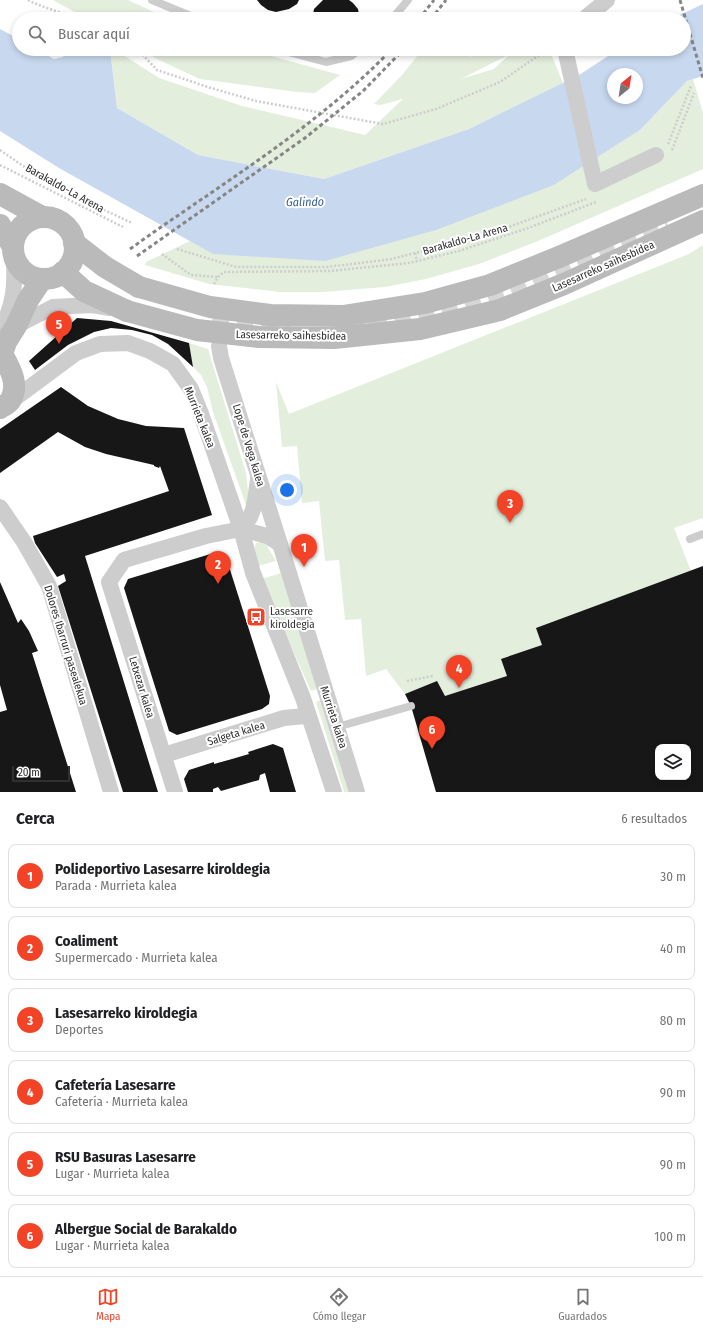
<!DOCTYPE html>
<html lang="es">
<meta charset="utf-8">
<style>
:root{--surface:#fff;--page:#f6f6f6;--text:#202124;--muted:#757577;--line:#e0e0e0;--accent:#f24327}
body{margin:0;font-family:"Fira Sans Condensed",sans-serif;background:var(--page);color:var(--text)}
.controls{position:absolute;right:12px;bottom:12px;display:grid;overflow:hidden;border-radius:8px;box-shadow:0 2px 6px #0003}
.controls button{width:36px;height:36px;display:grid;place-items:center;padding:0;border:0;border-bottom:1px solid var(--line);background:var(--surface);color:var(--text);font:20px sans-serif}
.compass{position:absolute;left:607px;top:68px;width:36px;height:36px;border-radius:50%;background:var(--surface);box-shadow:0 2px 6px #0003;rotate:30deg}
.scale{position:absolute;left:12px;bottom:10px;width:58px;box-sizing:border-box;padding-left:4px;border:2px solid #303030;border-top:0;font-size:11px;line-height:14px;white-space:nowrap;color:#303030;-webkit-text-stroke:3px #fff;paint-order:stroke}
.you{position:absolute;left:287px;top:490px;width:14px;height:14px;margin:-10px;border:3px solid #fff;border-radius:50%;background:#1a73e8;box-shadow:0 0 0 6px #1a73e833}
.badge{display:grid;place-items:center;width:26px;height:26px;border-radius:50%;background:var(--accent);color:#fff;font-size:13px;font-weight:700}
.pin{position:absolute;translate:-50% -33px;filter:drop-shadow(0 1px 2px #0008)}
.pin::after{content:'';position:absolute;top:21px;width:14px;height:12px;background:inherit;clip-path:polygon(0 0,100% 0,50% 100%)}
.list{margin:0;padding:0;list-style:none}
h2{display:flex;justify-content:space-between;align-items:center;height:52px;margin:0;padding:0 16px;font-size:17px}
h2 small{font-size:13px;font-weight:400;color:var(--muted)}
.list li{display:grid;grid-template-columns:26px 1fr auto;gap:12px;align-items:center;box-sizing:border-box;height:64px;margin:0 8px 8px;padding:0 8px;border:1px solid var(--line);border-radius:8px}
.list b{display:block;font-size:15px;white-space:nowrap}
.list p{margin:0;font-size:13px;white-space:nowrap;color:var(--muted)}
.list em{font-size:13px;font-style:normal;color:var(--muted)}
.icon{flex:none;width:22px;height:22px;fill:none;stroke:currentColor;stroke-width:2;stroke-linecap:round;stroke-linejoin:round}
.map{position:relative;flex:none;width:703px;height:792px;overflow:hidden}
.search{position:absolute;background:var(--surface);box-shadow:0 2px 6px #0003;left:12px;right:12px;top:12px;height:44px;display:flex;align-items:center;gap:10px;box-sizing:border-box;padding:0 14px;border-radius:22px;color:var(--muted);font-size:15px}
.sheet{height:484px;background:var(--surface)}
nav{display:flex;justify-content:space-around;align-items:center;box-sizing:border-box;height:56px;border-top:1px solid var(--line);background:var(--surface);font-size:11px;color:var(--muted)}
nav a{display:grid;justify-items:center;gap:2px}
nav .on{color:var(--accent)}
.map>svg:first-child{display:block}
.green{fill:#e3eedd;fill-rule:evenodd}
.water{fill:#c8d8ef;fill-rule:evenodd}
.building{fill:#171717;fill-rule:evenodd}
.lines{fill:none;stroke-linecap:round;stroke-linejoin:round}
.street-tunnel{stroke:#d6d6d6;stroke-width:16;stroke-dasharray:16 8;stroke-linecap:butt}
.path{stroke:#cdcdcd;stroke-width:2.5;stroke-dasharray:2 2;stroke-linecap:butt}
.lane{stroke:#cdcdcd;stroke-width:8}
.street{stroke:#cdcdcd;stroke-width:16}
.secondary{stroke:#bababa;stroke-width:22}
.rail{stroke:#858585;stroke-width:3;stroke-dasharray:4 3;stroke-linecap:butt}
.secondary-bridge{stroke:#bababa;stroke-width:22}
.labels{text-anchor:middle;stroke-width:4;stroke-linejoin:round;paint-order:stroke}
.street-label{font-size:11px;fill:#303030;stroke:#fff}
.poi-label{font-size:11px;fill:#303030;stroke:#fff;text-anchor:start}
.water-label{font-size:12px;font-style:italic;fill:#375f99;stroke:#fff}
</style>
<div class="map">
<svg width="703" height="792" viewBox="0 0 703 792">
<rect width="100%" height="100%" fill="#fff"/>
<g class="green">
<path d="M53,0H128L169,19H87Z"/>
<path d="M110,49H114L159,78L242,106L365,135L403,99L380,105L374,104L402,75L423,49H461L471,57L477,49H549L563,83L469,129L324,179L198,155L117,108ZM510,54L494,69L461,79Z"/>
<path d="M140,49H246L340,75L315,93L297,92L200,79L159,60Z"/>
<path d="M693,79L703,113V169L538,241L479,264L426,279L385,287L323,292H280L209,284L145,265L146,262L190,241L214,254L554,185L640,130L687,81Z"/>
<path d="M703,245V518L674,528L691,571L703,792H436L411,706L405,694L386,669L366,676L361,619L345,620L339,560L325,561L319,501L302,503L297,446L282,447L276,382L289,414L689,254ZM658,747H688V777H658Z"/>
<path d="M189,343L208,349L246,473L249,500L246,505L213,412L207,387L201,375L193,367Z"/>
<path d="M262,542L267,546L276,561L258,566C255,558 253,552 256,543Z"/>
<path d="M282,573L317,689L311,691L261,579Z"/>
<path d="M321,700L349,792H344L316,702Z"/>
</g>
<path class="water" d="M703,4V76L687,81L640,130L554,185L436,230L325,261L213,254L59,168L0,131V29L19,39V49H36L54,59L63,57L68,49H110L117,108L198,155L324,179L469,129L579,75L619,49H684V19H671ZM613,74H637V98H613Z"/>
<g class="building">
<path d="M257,0H299L297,4L289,9L276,12L268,10L261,5Z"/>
<path d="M323,0H349L353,3L358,9L360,19H312L314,9Z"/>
<path d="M77,318L111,321L189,343L193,367L168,344L152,335L132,330L111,328L94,332L68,345L35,370L29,361Z"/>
<path d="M61,387L88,406L118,419L146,426L184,428L212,515L85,556L158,792H123L58,586L66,581L64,574L57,577L35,543L33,536L169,491L160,466L159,468L154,466V465L106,454L85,447L58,432L0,473V429Z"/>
<path d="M217,552L226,557L270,696L269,704L262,709L177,735L169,731L124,588L128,579Z"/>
<path d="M703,566V792H436L411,706L405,694L437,681L445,696L507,676L501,659L542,645L536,628ZM658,747H688V777H658Z"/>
<path d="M0,582L18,623L21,619L29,631L38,651L32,653L76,792H0V712L7,710L0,685Z"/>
<path d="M273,744L283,748L296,792H270L265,773L260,775L259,780L221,791L218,787L213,789V792H188L184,779L189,770L214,762V764L232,759L249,754L248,752Z"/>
</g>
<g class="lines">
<g class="street-tunnel">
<path d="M371,323L388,322L439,312L504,293L667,223"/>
<path d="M220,329V322L290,327"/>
</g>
<g class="path">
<path d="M28,0C43,8 60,11 75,19"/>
<path d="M132,49L142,54L157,70L211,88L256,101L383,124L436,109L500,82L542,53L544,49"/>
<path d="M668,144L691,86"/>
<path d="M0,150L29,170L64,191L132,223"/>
<path d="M672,150L694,93"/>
<path d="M0,165L123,227"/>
<path d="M177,249L236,267H327L392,259L489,234L586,199"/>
<path d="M415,253L417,261"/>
<path d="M162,254L191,275L218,277"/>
<path d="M214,284L218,277L224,272L330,271L409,263L459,251L528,228L596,202"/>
<path d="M407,681L433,676"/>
</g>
<g class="lane">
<path d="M152,0L198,19"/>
<path d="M392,19L408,0"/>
<path d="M277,49L326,62L351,56L360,49"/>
<path d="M690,539L703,534"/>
<path d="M337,727L411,706"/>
</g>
<g class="street">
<path d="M584,19L607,0"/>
<path d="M565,49L595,184L656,155"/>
<path d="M16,326L53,307L92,305L110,308"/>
<path d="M0,329C15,306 15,283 14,256"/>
<path d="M219,346L221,358L280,544"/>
<path d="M10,402L76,353L100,344L128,343L150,351L173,364L191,389L200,411L241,529L253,573L303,698L334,792"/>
<path d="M0,507L24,542L49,586L111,792"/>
<path d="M241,529C256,515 255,498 258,479"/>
<path d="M164,755L284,718L305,716L309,718"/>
<path d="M175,792L109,582L124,560L206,536L241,529L267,536L280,544L357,792"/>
</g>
<g class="secondary">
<path d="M0,194L42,217"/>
<circle cx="44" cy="248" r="31"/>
<path d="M0,225L13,247"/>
<path d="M74,243L105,267L139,287"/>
<path d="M63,272L84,291L127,311"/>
<path d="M0,408C3,406 8,404 10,401C20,385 10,368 2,354L6,342L16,326L28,300L42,279"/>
</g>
<g class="rail">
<path d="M680,0L703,78"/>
<path d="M419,19L434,0"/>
<path d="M431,19L446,0"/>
<path d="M130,249C219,185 315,129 392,49"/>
<path d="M137,256L305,138L363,91L404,49"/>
</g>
<g class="secondary-bridge">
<path d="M139,287L210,307L270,315L343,316L425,303L490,285L559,257L703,195"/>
<path d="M127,311L197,330L259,337L334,338L420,329L500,310L564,284L703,221"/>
</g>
</g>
<defs>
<symbol id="bus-square" viewBox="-11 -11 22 22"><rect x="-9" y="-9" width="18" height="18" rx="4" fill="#f24327" stroke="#fff"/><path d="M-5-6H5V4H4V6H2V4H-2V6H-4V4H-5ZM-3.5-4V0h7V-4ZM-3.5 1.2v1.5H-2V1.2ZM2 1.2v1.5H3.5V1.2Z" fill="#fff"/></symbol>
</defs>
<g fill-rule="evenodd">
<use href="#bus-square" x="245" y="606" width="22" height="22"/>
</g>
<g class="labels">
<g class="street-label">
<text transform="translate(65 188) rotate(29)" y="4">Barakaldo-La Arena</text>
<text transform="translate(465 239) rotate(-16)" y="4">Barakaldo-La Arena</text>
<text transform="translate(603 266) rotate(-24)" y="4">Lasesarreko saihesbidea</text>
<text transform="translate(291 335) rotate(1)" y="4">Lasesarreko saihesbidea</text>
<text transform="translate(200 417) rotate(68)" y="4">Murrieta kalea</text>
<text transform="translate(249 445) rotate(73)" y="4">Lope de Vega kalea</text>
<text transform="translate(66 645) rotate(73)" y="4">Dolores Ibarruri pasealekua</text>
<text transform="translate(142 687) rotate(73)" y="4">Letxezar kalea</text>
<text transform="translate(334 717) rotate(72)" y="4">Murrieta kalea</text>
<text transform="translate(236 733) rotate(-17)" y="4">Salgeta kalea</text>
</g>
<g class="poi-label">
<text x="270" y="615">Lasesarre<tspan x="270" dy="13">kiroldegia</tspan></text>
</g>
<g class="water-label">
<text transform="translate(305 202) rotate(-1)" y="4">Galindo</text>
</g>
</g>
</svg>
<div class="controls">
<button><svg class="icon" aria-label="layers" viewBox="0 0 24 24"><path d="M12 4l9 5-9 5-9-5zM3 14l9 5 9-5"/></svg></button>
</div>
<svg class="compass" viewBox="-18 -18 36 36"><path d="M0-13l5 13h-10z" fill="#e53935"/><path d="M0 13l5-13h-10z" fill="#757577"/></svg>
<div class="scale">20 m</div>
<div class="you"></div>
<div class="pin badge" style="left:304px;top:567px">1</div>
<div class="pin badge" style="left:218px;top:584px">2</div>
<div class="pin badge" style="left:510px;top:523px">3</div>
<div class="pin badge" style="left:459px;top:688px">4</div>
<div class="pin badge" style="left:59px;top:344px">5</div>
<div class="pin badge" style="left:432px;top:749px">6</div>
<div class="search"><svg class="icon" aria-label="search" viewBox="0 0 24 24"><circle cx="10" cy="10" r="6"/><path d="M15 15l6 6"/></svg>Buscar aquí</div>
</div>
<section class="sheet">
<h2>Cerca<small>6 resultados</small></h2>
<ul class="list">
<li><span class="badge">1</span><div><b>Polideportivo Lasesarre kiroldegia</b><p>Parada · Murrieta kalea</p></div><em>30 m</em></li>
<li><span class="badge">2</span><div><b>Coaliment</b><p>Supermercado · Murrieta kalea</p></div><em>40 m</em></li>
<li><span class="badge">3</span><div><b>Lasesarreko kiroldegia</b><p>Deportes</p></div><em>80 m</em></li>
<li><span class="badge">4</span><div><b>Cafetería Lasesarre</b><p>Cafetería · Murrieta kalea</p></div><em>90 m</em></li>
<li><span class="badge">5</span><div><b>RSU Basuras Lasesarre</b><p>Lugar · Murrieta kalea</p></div><em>90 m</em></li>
<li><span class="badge">6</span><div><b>Albergue Social de Barakaldo</b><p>Lugar · Murrieta kalea</p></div><em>100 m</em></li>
</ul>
</section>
<nav>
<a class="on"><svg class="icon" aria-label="map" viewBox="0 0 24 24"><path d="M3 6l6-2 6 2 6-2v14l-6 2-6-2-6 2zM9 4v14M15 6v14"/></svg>Mapa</a>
<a><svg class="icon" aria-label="directions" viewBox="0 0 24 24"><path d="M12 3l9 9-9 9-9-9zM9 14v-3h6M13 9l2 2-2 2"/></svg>Cómo llegar</a>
<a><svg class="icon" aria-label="saved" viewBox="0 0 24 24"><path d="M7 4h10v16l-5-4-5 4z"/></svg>Guardados</a>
</nav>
